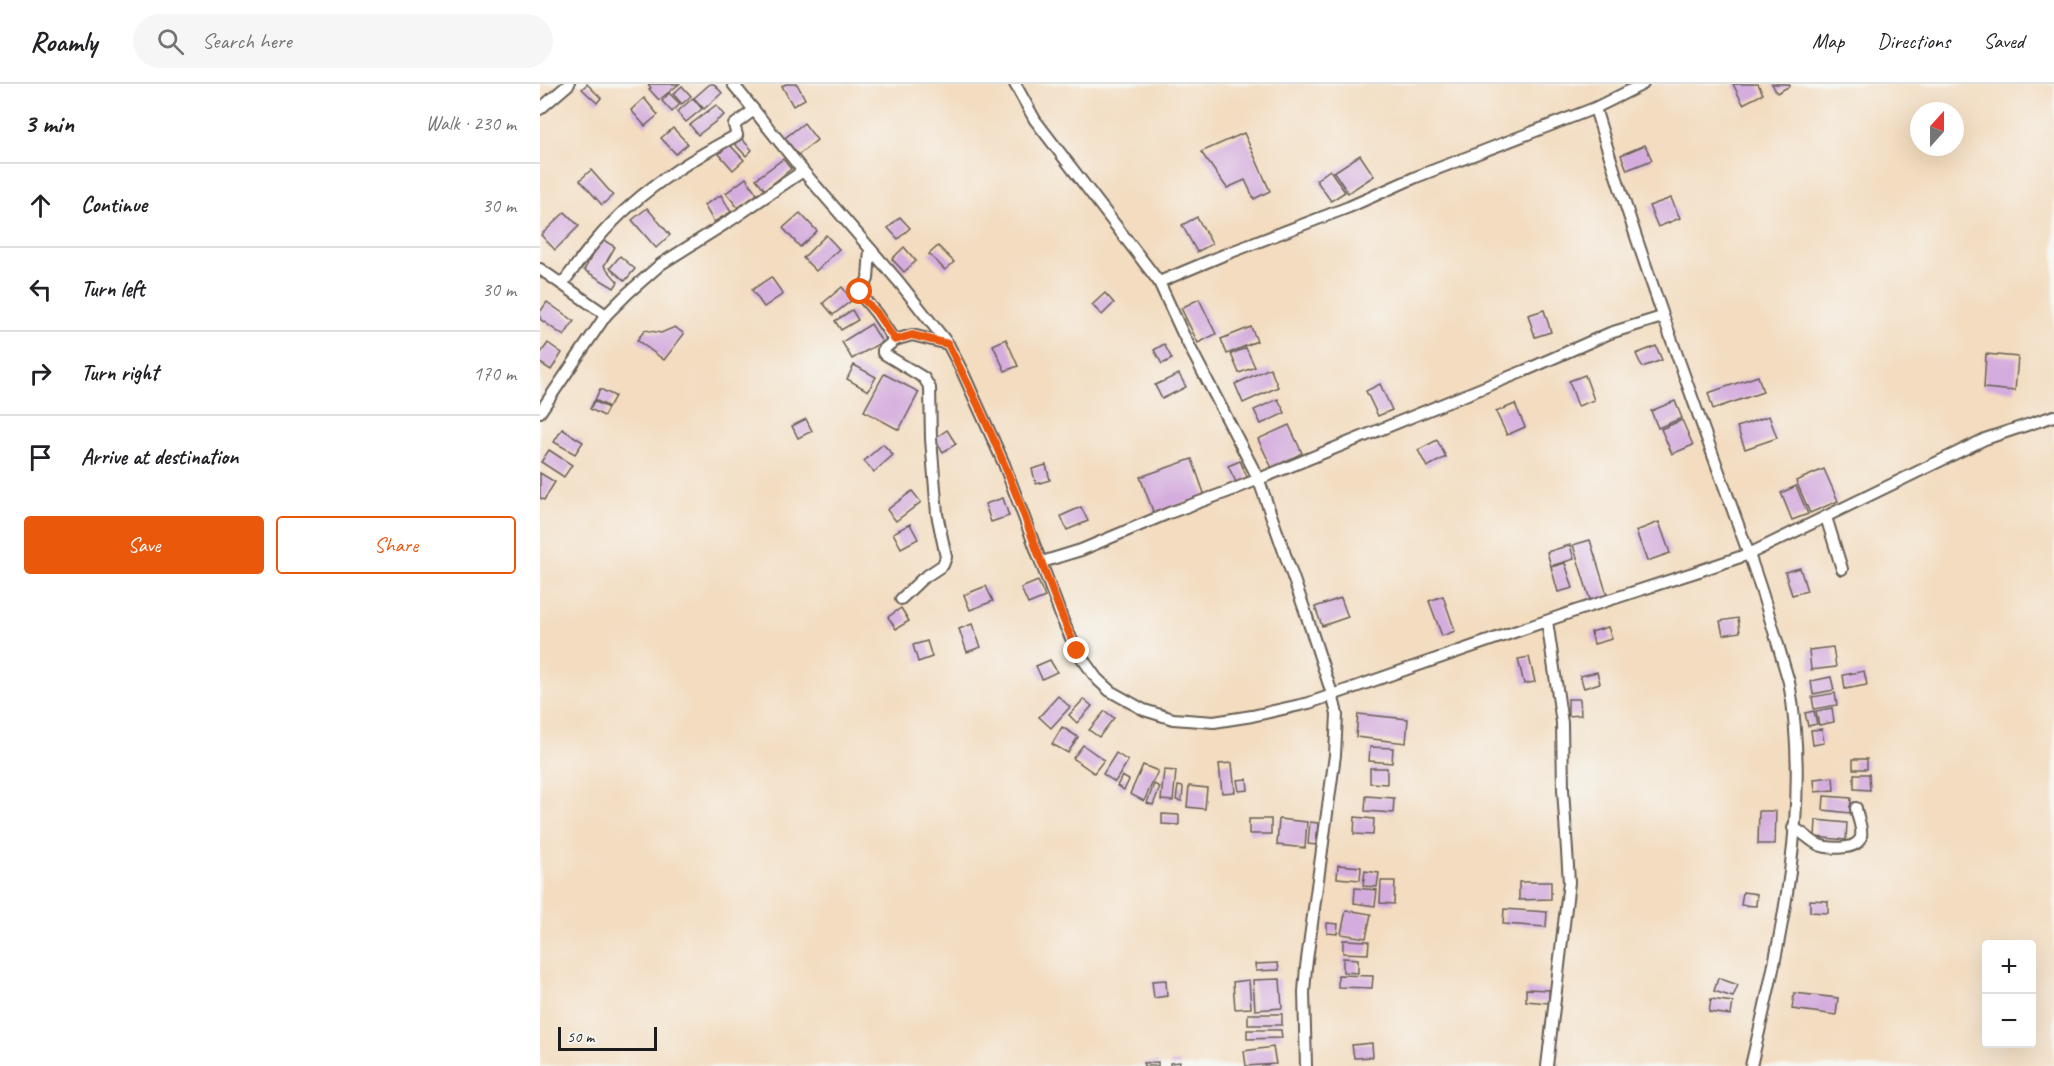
<!DOCTYPE html>
<meta charset="utf-8">
<style>
:root{--surface:#fff;--page:#f6f6f6;--text:#202124;--muted:#757577;--line:#e0e0e0;--accent:#ea580c}
body{margin:0;font-family:Caveat,sans-serif;background:var(--page);color:var(--text)}
.controls{position:absolute;right:18px;bottom:18px;display:grid;overflow:hidden;border-radius:6px;box-shadow:0 6px 24px #0002}
.controls button{width:54px;height:54px;display:grid;place-items:center;padding:0;border:0;border-bottom:2px solid var(--line);background:var(--surface);color:var(--text);font:30px sans-serif}
.compass{position:absolute;left:1370px;top:18px;width:54px;height:54px;border-radius:50%;background:var(--surface);box-shadow:0 6px 24px #0002;rotate:21deg}
.scale{position:absolute;left:18px;bottom:15px;width:99px;box-sizing:border-box;padding-left:6px;border:3px solid #1c1c1c;border-top:0;font-size:16px;line-height:21px;white-space:nowrap;color:#1c1c1c;-webkit-text-stroke:4px #f6f6f2;paint-order:stroke}
.stop{position:absolute;width:18px;height:18px;margin:-14px;border:4px solid #ea580c;border-radius:50%;background:#fff}
.stop.end{background:#ea580c;border-color:#fff;box-shadow:0 2px 6px #0008}
.list{margin:0;padding:0;list-style:none}
h2{display:flex;justify-content:space-between;align-items:center;height:78px;margin:0;padding:0 24px;font-size:26px}
h2 small{font-size:20px;font-weight:400;color:var(--muted)}
.list li{display:grid;grid-template-columns:39px 1fr auto;gap:18px;align-items:center;box-sizing:border-box;height:84px;padding:0 24px;border-top:2px solid var(--line)}
.list b{display:block;font-size:22px;white-space:nowrap}
.list em{font-size:20px;font-style:normal;color:var(--muted)}
.actions{display:flex;gap:12px;padding:18px 24px}
.actions a{flex:1;padding:14px 0;border:2px solid var(--accent);border-radius:6px;text-align:center;font-size:21px;color:var(--accent)}
.actions .main{background:var(--accent);color:#fff}
.icon{flex:none;width:33px;height:33px;fill:none;stroke:currentColor;stroke-width:2;stroke-linecap:round;stroke-linejoin:round}
.map{position:relative;flex:none;width:1514px;height:982px;overflow:hidden}
header{display:flex;align-items:center;gap:36px;box-sizing:border-box;height:84px;padding:0 30px;background:var(--surface);border-bottom:2px solid var(--line)}
header strong{font-size:28px}
nav{display:flex;gap:33px;margin-inline-start:auto;font-size:21px}
.search{width:420px;height:54px;background:var(--page);display:flex;align-items:center;gap:15px;box-sizing:border-box;padding:0 21px;border-radius:33px;color:var(--muted);font-size:22px}
main{display:flex}
aside{flex:1;background:var(--surface)}
.map>svg:first-child{display:block}
.building{fill:#d4acdd}
.lines{fill:none;stroke-linecap:round;stroke-linejoin:round}
.minor-casing{stroke:#675f55;stroke-width:14}
.minor{stroke:#fff;stroke-width:10}
.route{stroke:#ea580c;stroke-width:8}
</style>
<header>
<strong>Roamly</strong>
<div class="search"><svg class="icon" aria-label="search" viewBox="0 0 24 24"><circle cx="10" cy="10" r="6"/><path d="M15 15l6 6"/></svg>Search here</div>
<nav><a>Map</a><a>Directions</a><a>Saved</a></nav>
</header>
<main>
<aside>
<h2>3 min<small>Walk · 230 m</small></h2>
<ul class="list">
<li><svg class="icon" aria-label="ahead" viewBox="0 0 24 24"><path d="M12 20V5M6 11l6-6 6 6"/></svg><div><b>Continue</b></div><em>30 m</em></li>
<li><svg class="icon" aria-label="left" viewBox="0 0 24 24"><path d="M17 20v-9H6M10 6l-5 5 5 5"/></svg><div><b>Turn left</b></div><em>30 m</em></li>
<li><svg class="icon" aria-label="right" viewBox="0 0 24 24"><path d="M7 20v-9h11M14 6l5 5-5 5"/></svg><div><b>Turn right</b></div><em>170 m</em></li>
<li><svg class="icon" aria-label="arrive" viewBox="0 0 24 24"><path d="M6 21V4h12l-3 4 3 4H6"/></svg><div><b>Arrive at destination</b></div></li>
</ul>
<div class="actions"><a class="main">Save</a><a>Share</a></div>
</aside>
<div class="map">
<svg width="1514" height="982" viewBox="0 0 1514 982">
<rect width="100%" height="100%" fill="#f6f6f2"/>
<filter id="ink" filterUnits="userSpaceOnUse"><feTurbulence type="fractalNoise" baseFrequency=".0167" numOctaves="2"/><feDisplacementMap in="SourceGraphic" scale="12" xChannelSelector="R" yChannelSelector="G"/><feConvolveMatrix kernelMatrix="1 2 1 2 8 2 1 2 1" color-interpolation-filters="sRGB"/></filter>
<filter id="wash" filterUnits="userSpaceOnUse"><feTurbulence type="fractalNoise" baseFrequency=".008" numOctaves="4" result="noise"/><feDisplacementMap in="SourceGraphic" scale="24" xChannelSelector="R" yChannelSelector="G"/><feGaussianBlur stdDeviation="1.35" result="paint"/><feColorMatrix in="noise" values="0 0 0 0 0 0 0 0 0 0 0 0 0 0 0 0 0 1.4 0 .05"/><feComposite in="paint" operator="in"/></filter>
<g filter="url(#wash)">
<rect width="100%" height="100%" fill="#f3dcbf"/>
<g id="blocks">
<g class="building">
<path d="M47,0L61,14L57,19L42,5Z"/>
<path d="M108,0H139L119,16L109,5L111,4Z"/>
<path d="M170,0H174L182,9L164,25L154,14Z"/>
<path d="M246,0H257L265,15L253,22L242,2Z"/>
<path d="M1193,0H1218L1223,10L1203,20Z"/>
<path d="M1232,0H1249L1250,2L1237,9Z"/>
<path d="M142,2L151,12L142,20L133,10Z"/>
<path d="M129,9L140,20L132,28L122,17Z"/>
<path d="M104,14L118,31L105,42L91,26Z"/>
<path d="M153,14L162,25L146,38L137,28Z"/>
<path d="M176,21L184,31L158,51L150,41Z"/>
<path d="M264,39L277,56L258,71L245,54Z"/>
<path d="M133,44L148,60L136,70L121,54Z"/>
<path d="M704,49L730,107L714,115L705,96L687,104L661,68Z"/>
<path d="M201,54L212,66L206,72L194,59Z"/>
<path d="M189,60L204,76L193,86L179,70Z"/>
<path d="M1105,61L1112,76L1087,86L1081,71Z"/>
<path d="M820,71L834,92L808,109L794,88Z"/>
<path d="M243,75L251,85L225,106L216,95Z"/>
<path d="M51,86L73,111L62,121L40,96Z"/>
<path d="M790,86L805,108L791,117L776,96Z"/>
<path d="M206,94L217,110L198,124L186,109Z"/>
<path d="M181,111L191,128L174,138L164,121Z"/>
<path d="M1131,114L1140,134L1118,143L1109,122Z"/>
<path d="M107,124L130,151L116,164L92,136Z"/>
<path d="M25,128L39,142L15,166L1,151Z"/>
<path d="M260,129L277,147L260,163L243,144Z"/>
<path d="M360,133L370,144L358,155L348,144Z"/>
<path d="M657,133L672,160L657,168L642,141Z"/>
<path d="M286,151L299,165L276,187L263,174Z"/>
<path d="M62,155L75,163L64,182L78,198L74,204L44,186Z"/>
<path d="M398,162L414,178L405,186L389,170Z"/>
<path d="M364,163L376,177L364,188L352,175Z"/>
<path d="M80,172L95,185L85,197L70,184Z"/>
<path d="M231,193L243,210L224,223L212,206Z"/>
<path d="M302,203L312,216L293,231L283,219Z"/>
<path d="M565,209L574,219L562,231L552,221Z"/>
<path d="M659,215L676,250L658,259L641,224Z"/>
<path d="M7,218L34,237L24,252L0,235V228Z"/>
<path d="M312,226L318,236L301,246L295,237Z"/>
<path d="M1004,226L1011,248L995,253L988,231Z"/>
<path d="M331,240L342,258L312,275L302,258Z"/>
<path d="M135,243L144,250L124,276L97,256L105,246L121,249Z"/>
<path d="M711,243L717,257L687,270L681,255Z"/>
<path d="M466,255L478,282L465,287L453,261Z"/>
<path d="M8,259L22,269L11,286L0,279V270Z"/>
<path d="M624,260L632,275L622,280L614,266Z"/>
<path d="M1116,262L1122,276L1102,283L1096,270Z"/>
<path d="M706,264L715,283L699,289L691,270Z"/>
<path d="M1446,270L1478,273L1475,307L1444,304Z"/>
<path d="M314,281L336,293L328,307L307,295Z"/>
<path d="M730,284L738,303L703,319L695,300Z"/>
<path d="M344,290L379,308L359,346L324,327Z"/>
<path d="M639,290L646,303L622,315L615,301Z"/>
<path d="M1045,291L1054,316L1038,322L1029,297Z"/>
<path d="M1218,292L1223,308L1173,325L1168,309Z"/>
<path d="M840,300L852,326L838,332L826,307Z"/>
<path d="M60,305L75,312L69,323L55,316Z"/>
<path d="M738,315L745,329L721,340L714,326Z"/>
<path d="M54,317L68,324L64,332L50,325Z"/>
<path d="M1135,317L1142,334L1118,344L1111,327Z"/>
<path d="M975,320L985,343L967,351L956,328Z"/>
<path d="M1229,332L1237,354L1205,365L1197,343Z"/>
<path d="M266,335L272,347L258,354L252,342Z"/>
<path d="M1142,336L1153,361L1132,370L1121,345Z"/>
<path d="M749,341L762,369L732,384L718,355Z"/>
<path d="M22,345L43,358L35,370L14,358Z"/>
<path d="M407,346L416,360L403,368L394,355Z"/>
<path d="M897,356L906,373L887,383L878,366Z"/>
<path d="M343,360L353,371L334,388L324,377Z"/>
<path d="M9,366L32,381L24,393L1,378Z"/>
<path d="M652,375L665,412L614,430L600,393Z"/>
<path d="M700,377L708,395L697,400L688,382Z"/>
<path d="M506,381L510,396L496,400L492,385Z"/>
<path d="M1284,385L1298,417L1270,429L1256,397Z"/>
<path d="M0,389L15,398L4,416L0,414Z"/>
<path d="M1256,402L1268,430L1252,436L1241,409Z"/>
<path d="M372,407L381,418L356,437L347,426Z"/>
<path d="M463,414L469,432L451,438L445,420Z"/>
<path d="M541,423L548,437L527,446L521,432Z"/>
<path d="M1119,438L1130,469L1107,477L1096,447Z"/>
<path d="M370,440L378,455L361,464L353,449Z"/>
<path d="M1050,456L1068,514L1051,519L1033,461Z"/>
<path d="M1030,461L1034,475L1011,482L1007,468Z"/>
<path d="M1025,479L1033,504L1018,508L1011,483Z"/>
<path d="M1260,484L1267,507L1252,511L1245,488Z"/>
<path d="M498,497L505,513L488,520L481,504Z"/>
<path d="M446,502L453,517L430,526L424,511Z"/>
<path d="M903,512L915,547L902,552L889,517Z"/>
<path d="M801,514L808,533L782,542L775,523Z"/>
<path d="M361,524L369,537L356,545L348,533Z"/>
<path d="M1198,534L1200,548L1183,551L1180,537Z"/>
<path d="M432,540L441,563L427,568L419,545Z"/>
<path d="M1068,543L1072,555L1054,560L1051,548Z"/>
<path d="M387,557L392,573L378,578L373,561Z"/>
<path d="M1293,563L1296,583L1271,586L1269,566Z"/>
<path d="M989,573L995,598L984,600L978,575Z"/>
<path d="M510,576L517,588L502,595L496,582Z"/>
<path d="M1324,587L1327,601L1305,605L1303,591Z"/>
<path d="M1057,588L1060,599L1044,604L1040,592Z"/>
<path d="M1291,593L1294,606L1273,610L1271,597Z"/>
<path d="M1295,609L1297,621L1274,625L1272,613Z"/>
<path d="M518,612L530,623L511,644L499,633Z"/>
<path d="M544,615L552,622L537,639L529,631Z"/>
<path d="M1028,615H1040L1041,631L1028,632Z"/>
<path d="M1292,624L1294,638L1279,641L1276,627Z"/>
<path d="M565,627L574,634L559,653L549,646Z"/>
<path d="M1274,627L1277,640L1268,642L1265,629Z"/>
<path d="M818,630L868,635L866,659L816,653Z"/>
<path d="M522,643L538,653L528,669L512,660Z"/>
<path d="M1282,645L1284,659L1273,661L1271,646Z"/>
<path d="M543,661L564,676L554,689L533,674Z"/>
<path d="M830,663L853,664L852,679L829,677Z"/>
<path d="M576,669L588,677L575,698L563,690Z"/>
<rect x="1313" y="675" width="14" height="10"/>
<path d="M692,679L695,708L682,709L679,680Z"/>
<path d="M603,681L618,687L604,717L590,710Z"/>
<path d="M830,684H847V700L830,699Z"/>
<path d="M624,686L636,687L633,717L621,716Z"/>
<path d="M1314,690H1329L1330,706L1314,705Z"/>
<path d="M582,692L589,696L584,706L577,702Z"/>
<path d="M1293,693L1294,706L1275,708L1274,695Z"/>
<path d="M707,695L708,706L699,707L697,696Z"/>
<path d="M614,700L620,703L613,721L607,719Z"/>
<path d="M638,702L643,703L642,717L636,716Z"/>
<path d="M649,702L667,704L665,725L647,723Z"/>
<path d="M826,712L854,714L853,729L825,727Z"/>
<path d="M1284,712L1311,714L1310,729L1283,726Z"/>
<path d="M1219,727H1236L1235,760H1218Z"/>
<path d="M622,730L639,731V741L622,740Z"/>
<path d="M815,733L834,735L833,751L814,750Z"/>
<rect x="709" y="735" width="22" height="15"/>
<path d="M739,735L767,738L765,764L737,761Z"/>
<path d="M1276,736L1307,739L1306,756L1275,753Z"/>
<path d="M770,738L778,739L776,761L768,760Z"/>
<path d="M798,781L821,783L820,796L797,794Z"/>
<path d="M825,787L839,789L837,803L823,802Z"/>
<path d="M841,797H855L854,820L840,819Z"/>
<path d="M979,798H1011V815L979,816Z"/>
<path d="M815,804L837,806L835,822L814,819Z"/>
<path d="M1203,808L1217,810L1216,822L1201,821Z"/>
<path d="M1270,816L1288,817V829L1270,828Z"/>
<path d="M964,825L1007,828L1006,843L963,840Z"/>
<path d="M806,826L831,830L826,854L801,850Z"/>
<path d="M787,839L798,840L797,850L787,849Z"/>
<path d="M803,856L829,857L828,870L803,869Z"/>
<path d="M803,874L818,875V889L803,888Z"/>
<path d="M738,879L739,886L716,887L715,880Z"/>
<path d="M798,891L833,892L832,904L798,903Z"/>
<path d="M1178,894L1198,901L1193,913L1174,907Z"/>
<path d="M740,895L742,924L715,926L713,896Z"/>
<path d="M626,896L627,912L614,914L612,897Z"/>
<path d="M709,896L711,924L695,925L693,898Z"/>
<path d="M986,905L1009,906V919L986,917Z"/>
<path d="M1254,909L1298,914L1296,931L1252,925Z"/>
<path d="M1171,915L1193,918L1191,931L1169,928Z"/>
<rect x="708" y="930" width="34" height="11"/>
<path d="M707,946H741L742,954L707,955Z"/>
<path d="M832,959L833,973L814,974L812,961Z"/>
<path d="M733,963L736,980L706,982L704,967Z"/>
<path d="M618,978V982H604L603,979Z"/>
<path d="M640,978V982H630V979Z"/>
</g>
</g>
</g>
<g filter="url(#ink)">
<use href="#blocks" fill-opacity="0" stroke="#675f55" stroke-width="1.5"/>
<g class="lines">
<defs>
<g id="minor">
<path d="M193,0L263,87L359,198L408,260L423,289L464,380L523,537L537,567L557,595L570,607L604,626L633,635L674,638L712,632L769,619L1035,527L1159,487L1209,470L1445,355L1514,332"/>
<path d="M475,0L495,36L619,198"/>
<path d="M1055,24C1100,174 1155,321 1208,468C1224,510 1236,555 1249,598C1272,726 1240,858 1211,982"/>
<path d="M0,25L29,0"/>
<path d="M330,165L328,195L320,210L336,229L352,253L355,256L372,251L408,260"/>
<path d="M0,185L66,231"/>
<path d="M22,200C43,172 65,143 92,120C120,95 163,69 197,51L194,41L214,26"/>
<path d="M355,256L343,266V269L384,294L390,304L391,355L397,430L406,473L403,481L382,495L361,515"/>
<path d="M0,328L66,231L88,209L121,180L191,136L263,87"/>
<path d="M1286,433L1302,485"/>
<path d="M502,478L541,466L629,429L687,408L984,287L1070,249L1122,233"/>
<path d="M1007,537L1022,639L1023,705L1029,798L1007,982"/>
<path d="M1253,744C1263,748 1268,755 1277,760C1287,765 1317,767 1321,753C1323,744 1317,733 1316,724"/>
<path d="M766,982L764,908L766,883L795,671L797,630L792,610L765,527L718,394L643,250L619,198L686,170L809,123L876,93L1055,24L1103,0"/>
</g>
</defs>
<use href="#minor" class="minor-casing"/>
<use href="#minor" class="minor"/>
</g>
</g>
<g class="lines" filter="url(#ink)">
<path class="route" d="M320,208L325,217L336,228L355,256L372,251L408,260C428,299 447,339 464,380C490,442 509,506 537,567"/>
</g>
</svg>
<div class="controls">
<button>+</button>
<button>−</button>
</div>
<svg class="compass" viewBox="-18 -18 36 36"><path d="M0-13l5 13h-10z" fill="#e53935"/><path d="M0 13l5-13h-10z" fill="#757577"/></svg>
<div class="scale">50 m</div>
<div class="stop" style="left:320px;top:208px"></div>
<div class="stop end" style="left:537px;top:567px"></div>
</div>
</main>
